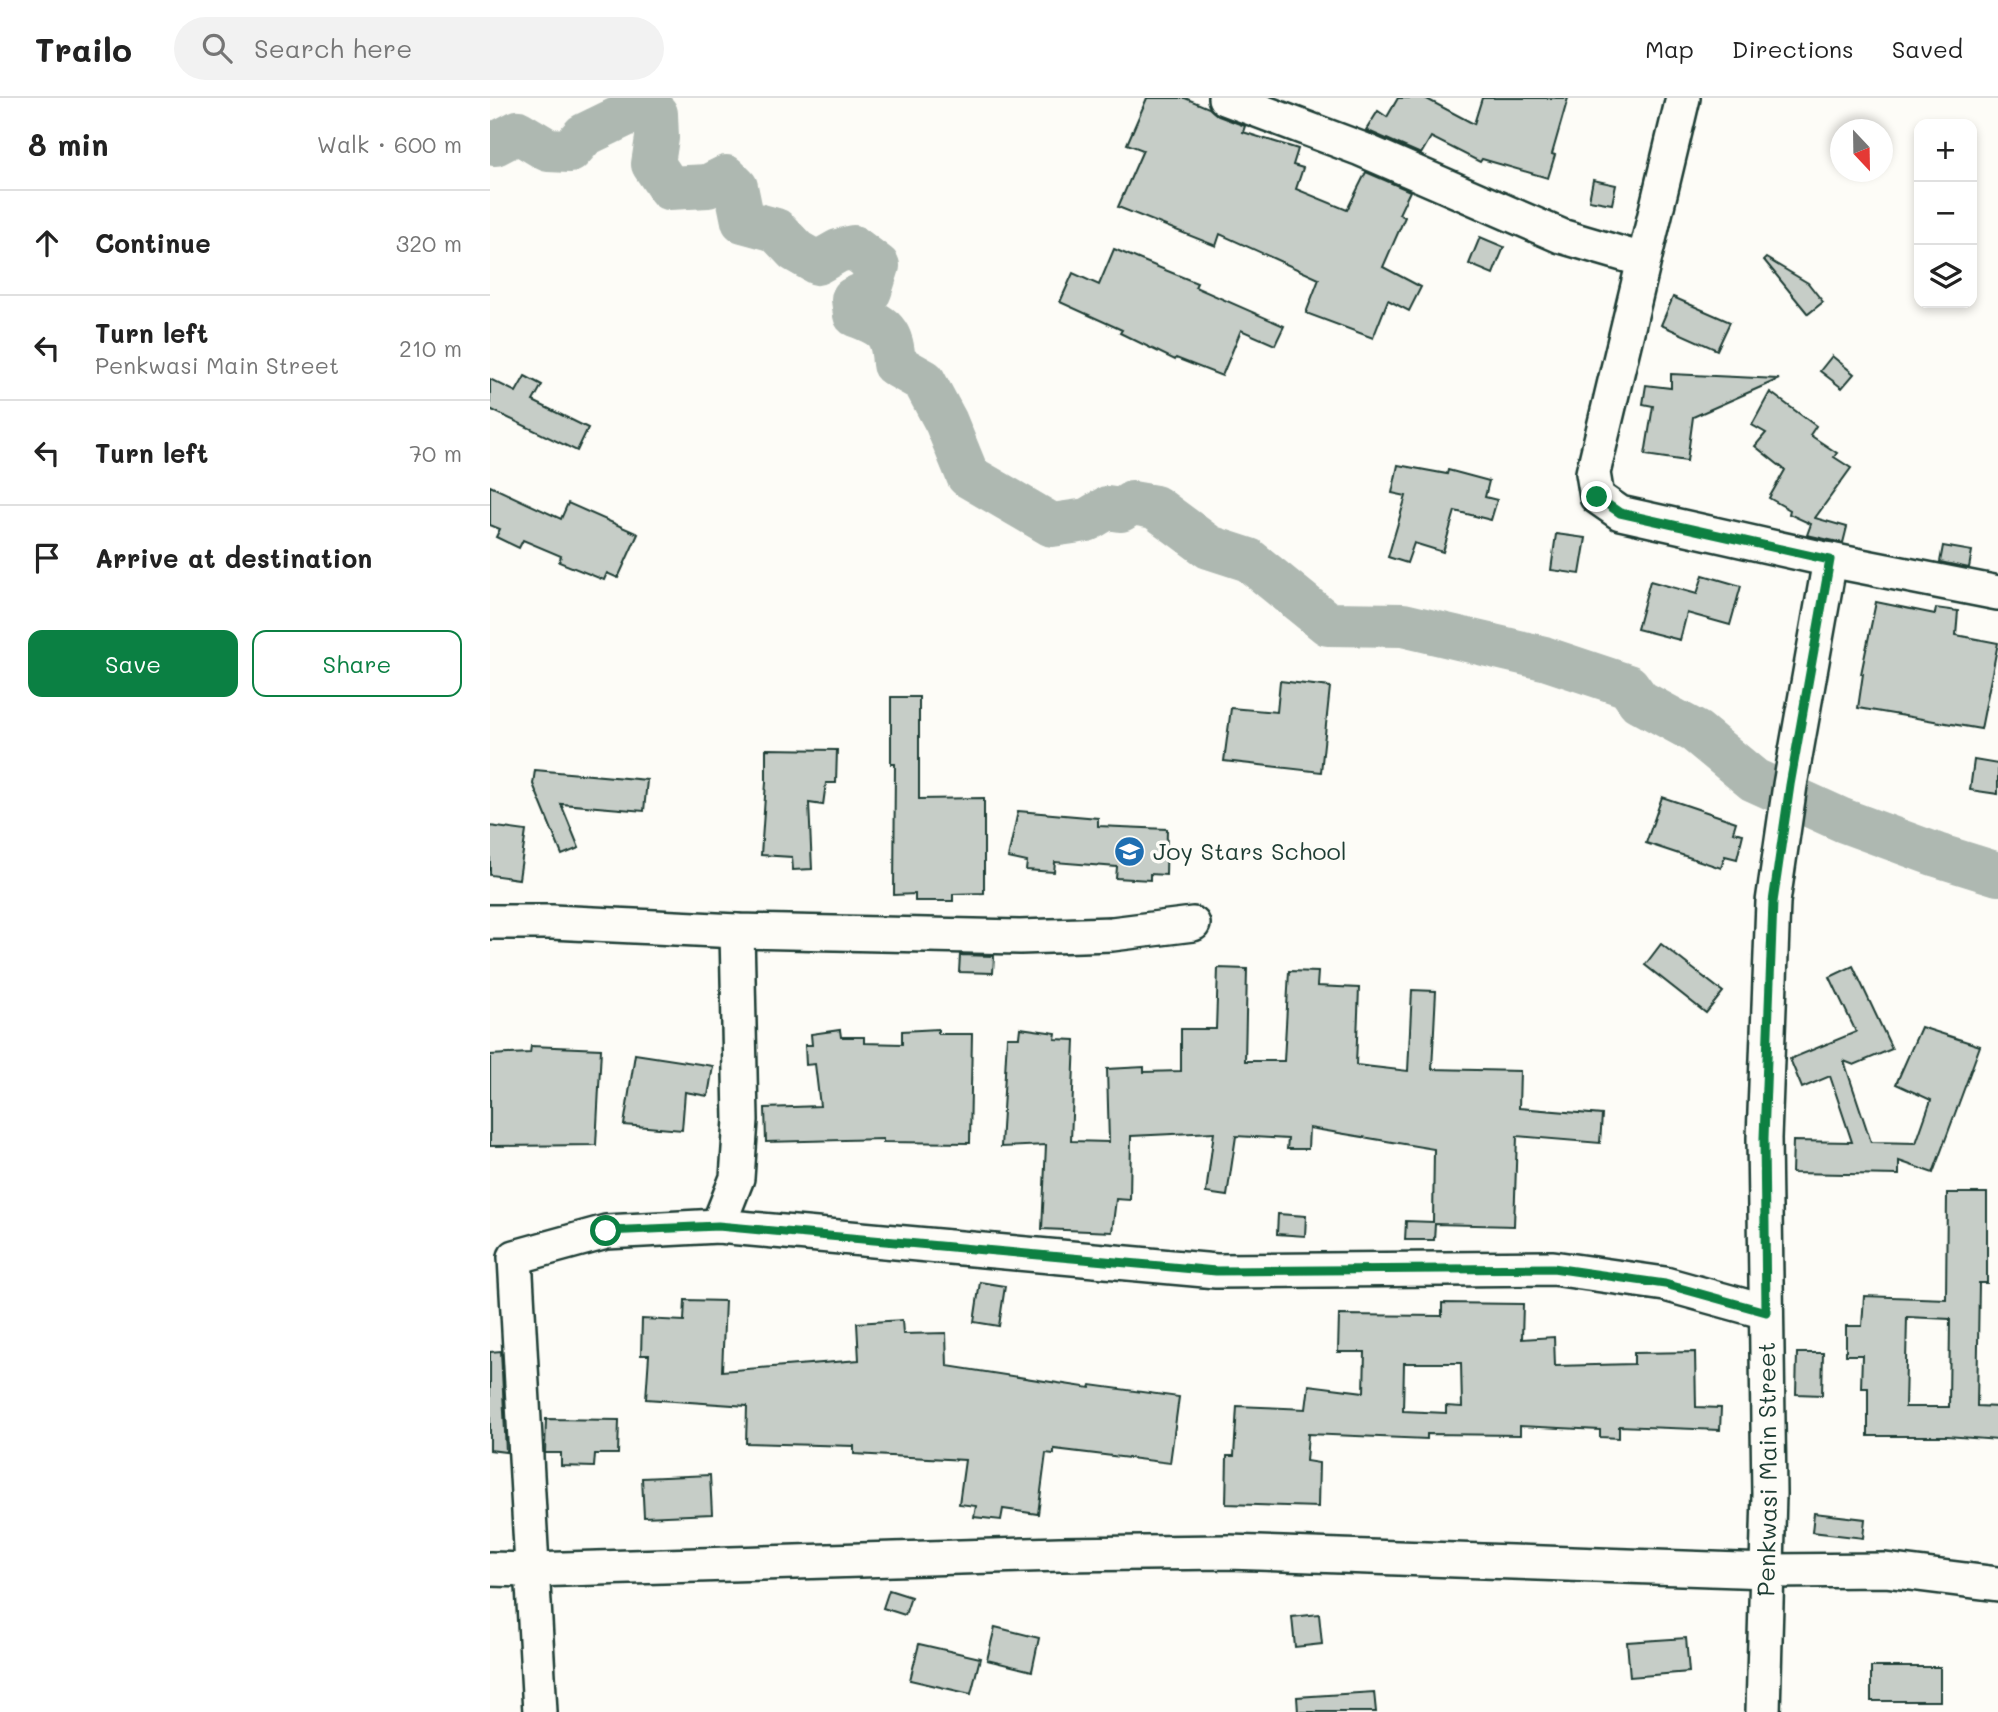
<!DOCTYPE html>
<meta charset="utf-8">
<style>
:root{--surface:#fff;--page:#f2f2f2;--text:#222;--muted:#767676;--line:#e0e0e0;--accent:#0b8043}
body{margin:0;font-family:Mali,sans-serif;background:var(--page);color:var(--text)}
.controls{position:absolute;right:21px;top:21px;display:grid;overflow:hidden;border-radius:14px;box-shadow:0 4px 10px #0003}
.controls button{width:63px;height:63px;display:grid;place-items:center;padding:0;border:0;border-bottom:2px solid var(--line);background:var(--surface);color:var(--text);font:35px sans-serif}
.compass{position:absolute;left:1340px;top:21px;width:63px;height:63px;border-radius:50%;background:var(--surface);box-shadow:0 4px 10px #0003;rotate:158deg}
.stop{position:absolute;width:21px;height:21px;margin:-16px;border:5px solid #0b8043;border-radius:50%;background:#fff}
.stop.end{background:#0b8043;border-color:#fff;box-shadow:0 2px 7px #0008}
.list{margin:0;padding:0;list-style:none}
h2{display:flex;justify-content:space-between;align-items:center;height:91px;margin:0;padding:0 28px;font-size:30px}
h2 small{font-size:23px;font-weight:400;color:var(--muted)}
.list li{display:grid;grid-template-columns:46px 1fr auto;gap:21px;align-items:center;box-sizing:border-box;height:105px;padding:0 28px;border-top:2px solid var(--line)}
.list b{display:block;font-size:26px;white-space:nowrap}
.list p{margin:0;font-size:23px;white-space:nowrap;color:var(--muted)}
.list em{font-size:23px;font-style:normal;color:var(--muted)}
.actions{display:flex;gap:14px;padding:21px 28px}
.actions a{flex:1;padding:16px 0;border:2px solid var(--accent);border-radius:14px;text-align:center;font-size:24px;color:var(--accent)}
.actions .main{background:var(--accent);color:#fff}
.icon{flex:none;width:38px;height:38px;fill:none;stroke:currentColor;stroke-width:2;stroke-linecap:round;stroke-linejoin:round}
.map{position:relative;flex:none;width:1508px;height:1614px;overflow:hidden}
header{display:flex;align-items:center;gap:42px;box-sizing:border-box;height:98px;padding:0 35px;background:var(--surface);border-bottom:2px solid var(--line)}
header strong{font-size:33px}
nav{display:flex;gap:38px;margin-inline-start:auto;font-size:24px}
.search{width:490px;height:63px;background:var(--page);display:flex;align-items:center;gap:18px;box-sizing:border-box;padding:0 24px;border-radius:38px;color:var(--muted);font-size:26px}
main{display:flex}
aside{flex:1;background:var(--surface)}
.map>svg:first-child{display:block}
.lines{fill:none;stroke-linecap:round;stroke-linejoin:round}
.river{stroke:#aeb8b1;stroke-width:44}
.building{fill:#c6cdc7;stroke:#1f3d34;stroke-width:2;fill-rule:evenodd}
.minor-casing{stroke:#1f3d34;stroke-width:38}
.minor{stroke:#fdfcf7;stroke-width:33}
.route{stroke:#0b8043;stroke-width:9}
.labels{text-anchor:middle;stroke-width:7;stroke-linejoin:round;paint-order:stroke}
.poi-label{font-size:24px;fill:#1f3d34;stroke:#fdfcf7;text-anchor:start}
.street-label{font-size:24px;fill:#1f3d34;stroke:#fdfcf7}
</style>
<header>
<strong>Trailo</strong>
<div class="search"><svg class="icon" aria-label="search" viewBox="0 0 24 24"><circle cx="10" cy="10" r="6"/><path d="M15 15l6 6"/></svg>Search here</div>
<nav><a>Map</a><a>Directions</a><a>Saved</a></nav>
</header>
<main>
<aside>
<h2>8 min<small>Walk · 600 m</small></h2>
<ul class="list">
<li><svg class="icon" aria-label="ahead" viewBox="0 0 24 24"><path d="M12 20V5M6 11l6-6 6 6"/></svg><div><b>Continue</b></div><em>320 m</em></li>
<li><svg class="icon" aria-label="left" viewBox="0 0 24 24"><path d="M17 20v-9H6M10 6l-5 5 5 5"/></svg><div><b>Turn left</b><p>Penkwasi Main Street</p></div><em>210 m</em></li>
<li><svg class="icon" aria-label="left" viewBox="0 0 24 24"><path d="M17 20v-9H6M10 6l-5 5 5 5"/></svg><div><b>Turn left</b></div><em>70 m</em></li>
<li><svg class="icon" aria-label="arrive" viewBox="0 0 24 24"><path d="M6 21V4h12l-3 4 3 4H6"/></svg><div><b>Arrive at destination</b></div></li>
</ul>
<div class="actions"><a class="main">Save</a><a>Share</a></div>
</aside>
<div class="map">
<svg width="1508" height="1614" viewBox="0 0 1508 1614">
<rect width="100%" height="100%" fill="#fdfcf7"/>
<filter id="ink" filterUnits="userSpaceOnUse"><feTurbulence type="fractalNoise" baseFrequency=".0143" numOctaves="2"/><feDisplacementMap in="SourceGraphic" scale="14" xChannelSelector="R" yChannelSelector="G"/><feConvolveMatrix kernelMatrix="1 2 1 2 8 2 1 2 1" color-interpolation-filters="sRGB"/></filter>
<g filter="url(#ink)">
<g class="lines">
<path class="river" d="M0,44L5,46L28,34L58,52L80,53L94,37L150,10L166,16L167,40L163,66L179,90L218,88L236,79L246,89L253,123L286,132L306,153L327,165L348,153L363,149L388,168L380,193L363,201L365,217C395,228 402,233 404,266L434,283L456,324L478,378L562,427L597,422L617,410L631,412L642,405L665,409L719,449L759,462L838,526L913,527L1054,560L1138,588L1149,603L1206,634L1264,682L1352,722L1447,757L1508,776"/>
</g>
<g class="building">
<path d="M657,0H695L719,10L728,18L755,28L753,34L808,51L803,67L813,70L806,91L857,112L876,74L920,93L909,116L915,119L893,169L931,189L919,213L898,202L883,240L816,215L829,181L730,136L726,148L628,109L653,52L637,46Z"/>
<path d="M908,0H935L984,26L992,0H1078L1062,56L1065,57L1058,80L992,61L990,64L941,39L931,56L876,32L888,13L897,19Z"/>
<path d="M1103,82L1126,87L1122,106L1099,102Z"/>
<path d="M990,139L1014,149L1003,176L979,166Z"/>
<path d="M624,151L707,185L705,189L794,228L785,247L751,232L732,278L686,260L685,262L630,235L632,232L570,204L583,175L609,187Z"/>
<path d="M1276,160L1318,185L1333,204L1318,216L1274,162Z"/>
<path d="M1183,199L1240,224L1227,252L1171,227Z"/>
<path d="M1342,258L1364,276L1352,290L1330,273Z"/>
<path d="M1181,276L1289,281L1203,319L1197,363L1155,357L1163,308L1153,306L1156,287L1181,290Z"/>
<path d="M35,278L52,287L43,303L98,330L87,353L0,311V281L26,294Z"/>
<path d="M1280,294L1326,328L1320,337L1347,355L1344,359L1361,370L1325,420L1357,429L1353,445L1317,437L1321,426L1299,416L1300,412L1279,400L1295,372L1265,348L1276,335L1262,327Z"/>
<path d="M908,367L957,376L958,372L999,383L995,399L1007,402L1001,422L965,413L953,454L924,445L917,465L898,459L916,398L902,395Z"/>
<path d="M0,388L71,421L78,405L148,436L128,480L117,475L114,482L69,464L71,458L33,442L29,450L6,439L10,431L0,427Z"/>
<path d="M1066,436L1096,440L1090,476L1061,472Z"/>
<path d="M1453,448L1482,453L1479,470L1450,464Z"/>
<path d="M1213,477L1251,488L1240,527L1197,515L1190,542L1147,531L1160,483L1207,496Z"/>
<path d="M1386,504L1445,516L1446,510L1468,513L1466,537L1508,545L1491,631L1368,610L1373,576H1371Z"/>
<path d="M790,583L840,589L831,674L734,663L741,610L787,614Z"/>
<path d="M401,599H429V701L494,700V795L463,796V803H425V796L404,797L405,666H401Z"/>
<path d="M276,651L347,652L346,685H336L333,707L319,705L322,771L303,772L302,759L271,757L276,684Z"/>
<path d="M1484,662L1508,666V696L1480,692Z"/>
<path d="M45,672L157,682L154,713L71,706L89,750L72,757L43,686Z"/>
<path d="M1172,699L1246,724L1243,734L1253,736L1247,761L1235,758L1231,770L1156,745Z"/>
<path d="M528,713L608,720V728L677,731L676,777L660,776V782L626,780L627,769L565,764L564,774L536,772L537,764L518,760Z"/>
<path d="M0,728L36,733L29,781L0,777Z"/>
<path d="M1171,846L1233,894L1216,915L1155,867Z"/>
<path d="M470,857L504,858L503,875L469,874Z"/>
<path d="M1363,868L1402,951L1364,967L1354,963L1381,1044L1426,1045L1441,1002L1406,986L1431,929L1490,948L1443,1075L1409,1063V1077L1302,1075L1303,1043L1362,1044L1340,978L1312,990L1300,961L1366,934L1340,879Z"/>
<path d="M728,870L757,871L755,963H794L799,873L828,874L827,888L869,890L866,967L918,973L922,892L946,893L942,971L1030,973L1029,1010L1112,1017L1110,1045L1027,1038L1024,1128L945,1126L944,1142H915L916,1123L943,1124L944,1051L819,1030L818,1051H797L798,1041L746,1038L737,1098L716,1095L724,1034L641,1038L640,1102L626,1101L622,1134L552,1131L556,1047L511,1049L517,939H529L530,930L566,935L565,941L585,942L581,1043L619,1044L617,971L654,969V974L691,973V931H726Z"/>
<path d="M448,931V936H482L480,1045L393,1044V1041L276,1044L275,1010L330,1008L325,966L316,967L315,947H322L321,936L350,932L351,939H374V945L412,946V933Z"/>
<path d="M41,948L111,951L106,1047L0,1048V957L40,955Z"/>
<path d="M145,956L223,968L218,998L195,994L192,1032L134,1027Z"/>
<path d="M1457,1095H1497V1185H1489L1487,1308L1508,1309V1342L1457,1338H1378V1290H1371L1372,1257H1356V1228H1372L1374,1198L1456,1201ZM1417,1219L1460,1221L1459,1309H1415Z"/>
<path d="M788,1116L816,1118L815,1138L787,1136Z"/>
<path d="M490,1184L515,1188L509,1228L484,1224Z"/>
<path d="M195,1202L235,1203L232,1273L369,1262L367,1225L412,1222L413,1236L456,1235L457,1268L600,1290L601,1287L689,1299L680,1365L564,1351V1356L556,1355L548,1416L513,1411L511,1422L484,1419L486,1408L469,1406L475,1362L364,1356V1348L256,1345L257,1308L156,1301L159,1257H151L152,1221L194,1223Z"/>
<path d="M952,1205L1033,1206L1032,1241L1064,1239L1065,1268L1144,1266V1255L1205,1254L1206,1309L1231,1310L1230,1332L1129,1328V1340L1110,1339V1332L1030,1328V1337L937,1336V1341L818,1336L816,1363L829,1365L828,1409L736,1406L737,1358H744L747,1308L816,1311L819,1287L874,1294L875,1254H848L849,1217L952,1218ZM914,1265H971L972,1309L956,1308V1315L913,1313Z"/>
<path d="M11,1253L16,1354L0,1352V1254Z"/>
<path d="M1307,1255H1333L1332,1297L1306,1296Z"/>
<path d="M56,1321L129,1322L128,1356H105L104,1369L71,1368V1355H55Z"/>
<path d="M220,1377L222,1416L154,1419L152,1380Z"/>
<path d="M1324,1415L1375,1421L1373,1440L1322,1434Z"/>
<path d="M399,1492L421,1499L415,1517L393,1510Z"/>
<path d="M829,1516L832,1546L805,1549L802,1519Z"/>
<path d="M505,1529L549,1540L542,1573L497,1562Z"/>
<path d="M1196,1540L1199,1574L1140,1579L1137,1544Z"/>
<path d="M429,1546L490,1560L481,1596L420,1582Z"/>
<rect x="1381" y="1569" width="69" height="34"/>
<path d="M884,1594L886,1614H808L807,1599Z"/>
</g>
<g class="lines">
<defs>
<g id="minor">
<path d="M735,0L871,51L1071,138L1153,162"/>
<path d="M1193,0L1103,375L1107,399L1130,415L1340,462L1508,495"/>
<path d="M0,824H62L247,833L530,839L622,836L703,826"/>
<path d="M228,1128L247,1080L251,1022L247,833"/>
<path d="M0,1471L41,1472L570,1456L738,1454L1278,1473L1395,1472L1508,1486"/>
<path d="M50,1614L25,1159L116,1134L228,1128L726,1173L1063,1170L1175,1186L1276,1214"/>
<path id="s1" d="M1273,1614L1279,1396L1274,1040L1283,804L1300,687L1340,462"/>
</g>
</defs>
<use href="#minor" class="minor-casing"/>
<use href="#minor" class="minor"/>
</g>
</g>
<g class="lines" filter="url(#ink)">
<path class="route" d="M116,1133L228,1128L726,1173L1063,1170L1175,1186L1276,1214L1274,1040L1283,804L1300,687L1340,462L1130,415L1107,399"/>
</g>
<defs>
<symbol id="school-disc" viewBox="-11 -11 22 22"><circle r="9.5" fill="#1f6fb2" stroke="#fdfcf7"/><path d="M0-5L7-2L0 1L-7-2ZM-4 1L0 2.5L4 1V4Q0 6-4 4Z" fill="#fff"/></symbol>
</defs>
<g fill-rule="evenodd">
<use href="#school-disc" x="622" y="736" width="35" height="35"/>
</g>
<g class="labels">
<g class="poi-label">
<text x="663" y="762">Joy Stars School</text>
</g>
<g class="street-label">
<text dy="8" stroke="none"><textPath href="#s1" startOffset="243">Penkwasi Main Street</textPath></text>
</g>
</g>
</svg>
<div class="controls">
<button>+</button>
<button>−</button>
<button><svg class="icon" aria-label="layers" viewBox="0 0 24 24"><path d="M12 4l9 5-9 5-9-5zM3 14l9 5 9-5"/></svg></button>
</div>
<svg class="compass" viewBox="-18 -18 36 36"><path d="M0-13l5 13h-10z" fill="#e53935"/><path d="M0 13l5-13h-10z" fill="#767676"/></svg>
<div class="stop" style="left:116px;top:1133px"></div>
<div class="stop end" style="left:1107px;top:399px"></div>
</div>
</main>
